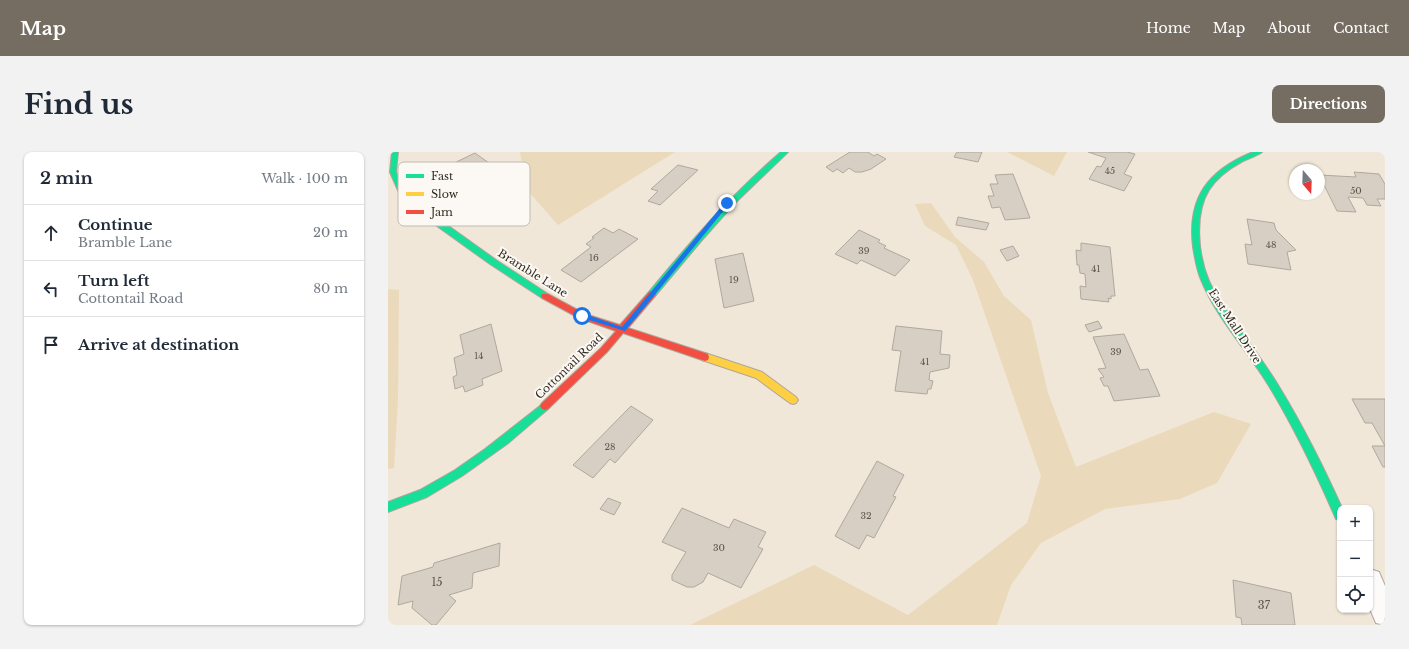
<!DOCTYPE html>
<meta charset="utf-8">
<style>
:root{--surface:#fff;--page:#f2f2f3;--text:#1f2937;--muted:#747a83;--line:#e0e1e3;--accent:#756d62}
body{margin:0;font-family:"Libre Baskerville",serif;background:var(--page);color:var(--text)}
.controls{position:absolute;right:12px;bottom:12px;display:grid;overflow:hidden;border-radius:8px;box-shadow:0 1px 3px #0004}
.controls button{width:36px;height:36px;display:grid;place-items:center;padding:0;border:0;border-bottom:1px solid var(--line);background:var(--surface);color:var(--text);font:20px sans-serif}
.compass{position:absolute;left:901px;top:12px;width:36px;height:36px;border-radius:50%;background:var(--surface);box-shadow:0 1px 3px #0004;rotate:161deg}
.stop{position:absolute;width:12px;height:12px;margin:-9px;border:3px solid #1a73e8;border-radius:50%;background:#fff}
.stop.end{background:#1a73e8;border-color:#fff;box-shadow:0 1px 4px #0008}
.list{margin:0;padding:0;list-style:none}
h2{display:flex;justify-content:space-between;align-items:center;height:52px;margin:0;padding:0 16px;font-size:17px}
h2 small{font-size:13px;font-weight:400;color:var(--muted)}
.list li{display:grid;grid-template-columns:26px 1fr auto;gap:12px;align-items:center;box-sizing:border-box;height:56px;padding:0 16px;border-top:1px solid var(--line)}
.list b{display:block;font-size:15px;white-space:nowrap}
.list p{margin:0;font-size:13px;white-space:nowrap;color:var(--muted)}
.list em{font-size:13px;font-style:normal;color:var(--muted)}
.icon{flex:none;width:22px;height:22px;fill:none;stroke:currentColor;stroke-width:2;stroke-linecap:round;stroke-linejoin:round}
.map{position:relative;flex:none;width:997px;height:473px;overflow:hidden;border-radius:8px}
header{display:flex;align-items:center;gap:24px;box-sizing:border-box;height:56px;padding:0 20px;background:var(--accent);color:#fff}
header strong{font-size:19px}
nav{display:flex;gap:22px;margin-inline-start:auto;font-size:14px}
.intro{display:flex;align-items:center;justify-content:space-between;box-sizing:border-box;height:96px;padding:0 24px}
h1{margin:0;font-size:28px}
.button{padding:10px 18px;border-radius:8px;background:var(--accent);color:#fff;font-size:14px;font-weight:700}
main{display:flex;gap:24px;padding:0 24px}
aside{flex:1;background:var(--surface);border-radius:8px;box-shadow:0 1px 3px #0004}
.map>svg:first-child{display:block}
.green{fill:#ebd9bc}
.building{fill:#d7cfc3;stroke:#afa89d}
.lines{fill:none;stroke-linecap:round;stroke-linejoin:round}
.street-casing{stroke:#ada69b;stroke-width:2}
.fast-casing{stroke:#ada69b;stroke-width:2}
.slow-casing{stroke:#ada69b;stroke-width:2}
.jam-casing{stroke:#ada69b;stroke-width:2}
.street{fill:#fdfbf9;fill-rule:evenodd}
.fast{fill:#16e098;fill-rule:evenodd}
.slow{fill:#ffcf43;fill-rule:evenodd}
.jam{fill:#f24e42;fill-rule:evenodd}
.route{fill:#1a73e8}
.labels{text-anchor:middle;stroke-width:4;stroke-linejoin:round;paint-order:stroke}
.number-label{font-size:9px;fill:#5c554a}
.street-label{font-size:11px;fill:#332c22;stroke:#fcf8f3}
.near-number-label{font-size:11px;fill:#5c554a}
.key{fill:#fcf8f3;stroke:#c0bbb4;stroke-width:1}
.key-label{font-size:11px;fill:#332c22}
</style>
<header>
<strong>Map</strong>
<nav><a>Home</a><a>Map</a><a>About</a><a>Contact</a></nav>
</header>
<div class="intro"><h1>Find us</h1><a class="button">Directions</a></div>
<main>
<aside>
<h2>2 min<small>Walk · 100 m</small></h2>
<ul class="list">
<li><svg class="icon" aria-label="ahead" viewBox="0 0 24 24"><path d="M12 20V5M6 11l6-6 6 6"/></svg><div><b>Continue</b><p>Bramble Lane</p></div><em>20 m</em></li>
<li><svg class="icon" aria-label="left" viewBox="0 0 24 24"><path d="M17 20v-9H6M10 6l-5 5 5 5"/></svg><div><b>Turn left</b><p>Cottontail Road</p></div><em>80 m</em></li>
<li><svg class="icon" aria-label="arrive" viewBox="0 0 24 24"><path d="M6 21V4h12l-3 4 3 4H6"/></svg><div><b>Arrive at destination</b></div></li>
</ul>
</aside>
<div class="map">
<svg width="997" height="473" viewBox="0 0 997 473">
<rect width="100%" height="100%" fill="#f0e7d8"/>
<g class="green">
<path d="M132,0H287L170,73L139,38Z"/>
<path d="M619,0H679L666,24Z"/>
<path d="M543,51L567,85L596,110L616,144L643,168L660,241L688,315L826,260L863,272L829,331L792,347L717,357L653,391L623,433L609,473H302L426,413L520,463L639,371L653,324L585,128L568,93L537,74L527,52Z"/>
<path d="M0,137L11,138L10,248L6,316L0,317Z"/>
</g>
<g class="building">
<path d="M462,0H480L486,4L489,2L498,7L483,17L474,20H467L461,16L455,21L449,17L445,20L438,15Z"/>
<path d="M569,0H594L590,10L566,5Z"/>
<path d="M700,0H739L747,2L736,22L744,25L736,39L701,27L709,14L713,15L718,6Z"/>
<path d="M87,1L115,21L85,37L76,30L84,26L76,19L71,22L62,13Z"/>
<path d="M290,13L310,18L272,53L260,49L270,39L263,37Z"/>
<path d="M966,20L991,22L997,32V47H989L993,54L979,53L975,46L960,45L968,60L949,59L931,23L968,25Z"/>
<path d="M625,22L642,66L617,68L612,55L604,56L600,44H606L602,32H610L607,23Z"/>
<path d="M570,65L601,71L598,78L568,73Z"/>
<path d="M859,67L886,71L888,78L908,98L899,100L903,118L860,112L857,92L864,93Z"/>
<path d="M216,76L225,81L231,77L250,87L193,130L173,118L203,95L198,92L206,86L204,85Z"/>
<path d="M471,78L492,88L490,90L498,94L496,96L522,108L507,124L473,108L469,112L447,102Z"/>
<path d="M693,91L722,95L727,144H723V147L720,146L721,150L693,147L692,134L698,135L697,122L692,121L691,113H689L688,98L693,99Z"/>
<path d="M625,94L631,104L619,109L612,98Z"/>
<path d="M355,101L366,149L336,156L327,107Z"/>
<path d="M710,169L714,176L701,180L697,173Z"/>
<path d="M103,172L114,219L94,227L95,233L77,240L75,234L67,237L65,225L69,223L66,206L76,202L72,183Z"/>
<path d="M508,174L554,179L552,202L562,203L561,216L542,220L541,228L545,229L543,237H540L539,242L507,239L513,199L504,198Z"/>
<path d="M736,182L752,218L760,217L772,244L726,249L720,234H716L712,226L716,225L710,217L718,216L705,185Z"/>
<path d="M964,247H997V315H995L984,294H997L984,271H977Z"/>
<path d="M243,254L265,268L227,311L222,307L205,326L185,313Z"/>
<path d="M489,309L516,323L505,344L508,345L486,386L479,383L471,397L447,384Z"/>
<path d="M220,346L233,351L226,363L212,357Z"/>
<path d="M294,356L341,376L346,367L378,380L370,395L375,397L353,436L320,421L315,430L306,435H299L284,428V423L298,400L274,390Z"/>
<path d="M112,391L111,414L85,421L84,436L61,443L68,449L48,473H44L24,456L25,449L10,453L14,424L45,415L46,411Z"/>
<path d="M845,428L903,441L907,473H854L853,466L848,465Z"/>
</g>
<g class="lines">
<defs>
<path id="street" d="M982,417L991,420L997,434V473L988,471L982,457Z"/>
<g id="fast">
<path d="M4,0H10L8,20L17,40L34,55L108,108L160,142L161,144L160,146H154L102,112L28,59L12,43L2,20Z"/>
<path d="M393,0H400L346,52L314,88L267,144H261L260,142L261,140C302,90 344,42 393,0Z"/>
<path d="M865,0H874C869,4 861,6 855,9C842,16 829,25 821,38C806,62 810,103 821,129C828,145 840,161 850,175C865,196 880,216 893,238C916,276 936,316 954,356H952V368L948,367C928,321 907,277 881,234C860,199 830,168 814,130C809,120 807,107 805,95C799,46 820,18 865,0Z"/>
<path d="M157,250L160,251L162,254L160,257L119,292L74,324L39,345L0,360V350L32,338L67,318L97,297Z"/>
</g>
<path id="slow" d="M317,201L374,220L408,245L410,248L408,251L405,252L402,251L368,226L314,208L313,205L314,202Z"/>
<path id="jam" d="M264,139L267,140L268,142L267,144L240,176L320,202L321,205L320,208L317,209L235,181L219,200L160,257L157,258L154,257L152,254L154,251L213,196L228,179L191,166L154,146L153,144L154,142H160L197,162L232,173L261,140Z"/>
</defs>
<use href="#street" class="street-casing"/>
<use href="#fast" class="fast-casing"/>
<use href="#slow" class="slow-casing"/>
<use href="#jam" class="jam-casing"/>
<use href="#street" class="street"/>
<use href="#fast" class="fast"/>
<use href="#slow" class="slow"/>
<use href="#jam" class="jam"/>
</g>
<path class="route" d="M337,50L342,51L237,179L192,165L191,164L194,161L234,175Z"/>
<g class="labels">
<g class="number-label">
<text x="722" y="22">45</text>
<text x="968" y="42">50</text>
<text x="883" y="96">48</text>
<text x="476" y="102">39</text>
<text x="206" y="109">16</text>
<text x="708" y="120">41</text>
<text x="346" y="131">19</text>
<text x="728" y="203">39</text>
<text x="91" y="207">14</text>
<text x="537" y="213">41</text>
<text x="222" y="298">28</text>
<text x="478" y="367">32</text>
<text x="331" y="399">30</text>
</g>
<g class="street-label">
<text transform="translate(145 121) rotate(32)" y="4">Bramble Lane</text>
<text transform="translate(847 174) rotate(57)" y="4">East Mall Drive</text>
<text transform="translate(181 214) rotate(-44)" y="4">Cottontail Road</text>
</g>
<g class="near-number-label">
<text x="49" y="434">15</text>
<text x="876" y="457">37</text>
</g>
</g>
<rect x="10" y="10" width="132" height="64" rx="6" class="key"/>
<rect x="18" y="22" width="18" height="4" fill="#16e098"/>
<rect x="18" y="40" width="18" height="4" fill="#ffcf43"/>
<rect x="18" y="58" width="18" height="4" fill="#f24e42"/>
<g class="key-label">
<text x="43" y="28">Fast</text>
<text x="43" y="46">Slow</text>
<text x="43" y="64">Jam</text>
</g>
</svg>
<div class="controls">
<button>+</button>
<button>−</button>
<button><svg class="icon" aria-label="locate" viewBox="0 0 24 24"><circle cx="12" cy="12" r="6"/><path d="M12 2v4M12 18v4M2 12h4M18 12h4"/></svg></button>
</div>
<svg class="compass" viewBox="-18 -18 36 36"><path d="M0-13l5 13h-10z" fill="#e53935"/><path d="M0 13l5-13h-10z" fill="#747a83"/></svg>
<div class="stop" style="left:194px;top:164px"></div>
<div class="stop end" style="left:339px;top:51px"></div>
</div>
</main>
